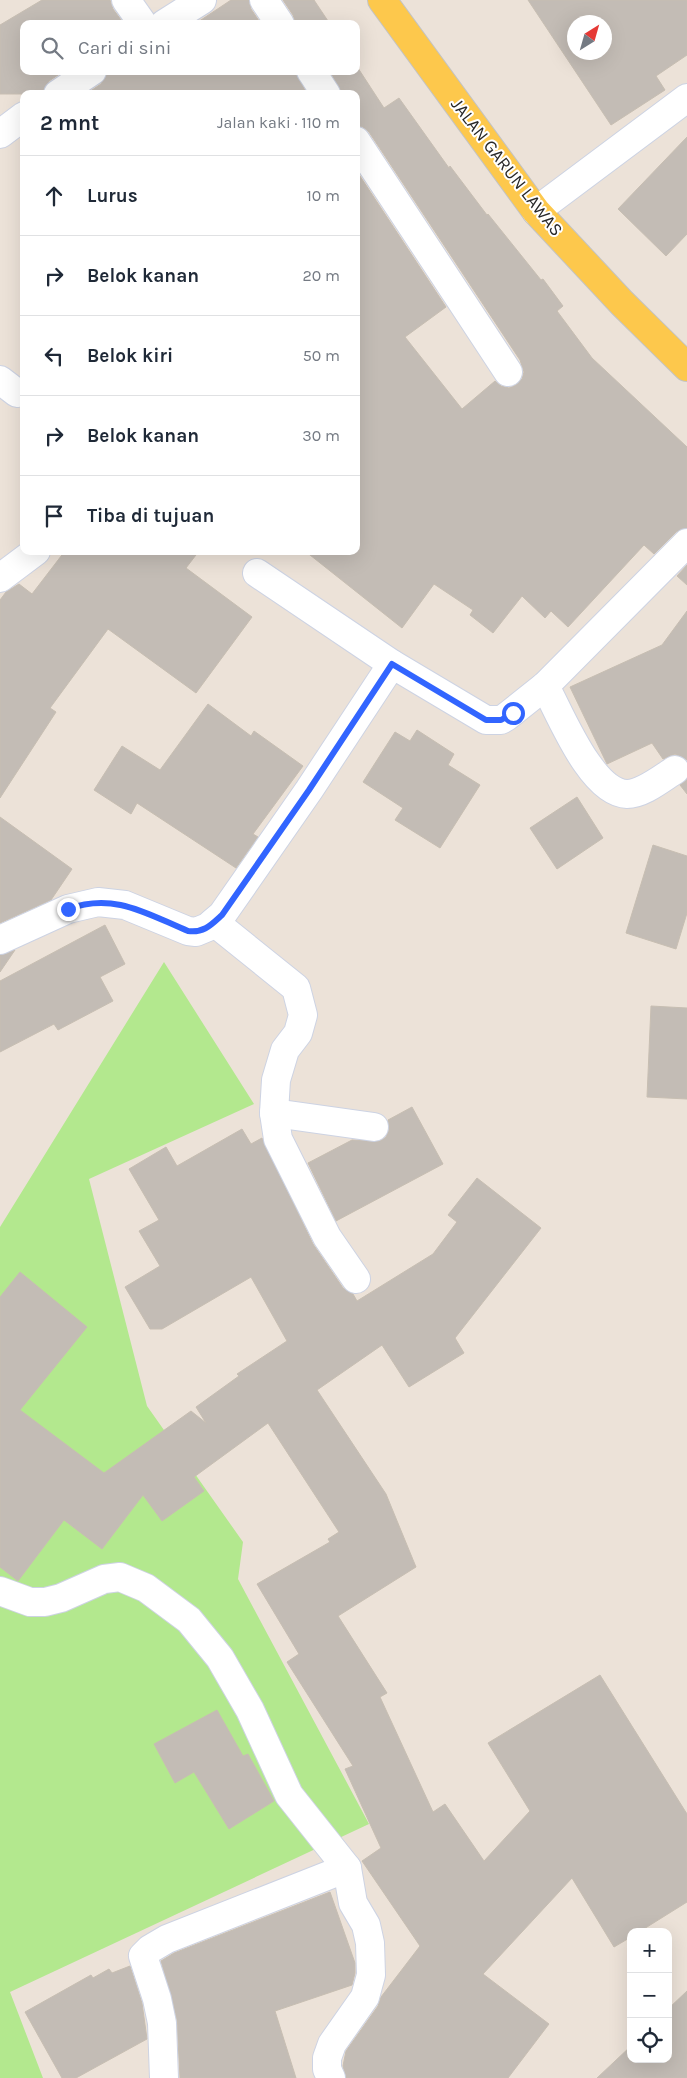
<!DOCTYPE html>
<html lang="id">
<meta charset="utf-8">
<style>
:root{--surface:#fff;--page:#f2f2f3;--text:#1f2937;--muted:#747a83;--line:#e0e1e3}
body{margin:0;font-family:Karla,sans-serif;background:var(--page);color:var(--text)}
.controls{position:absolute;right:15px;bottom:15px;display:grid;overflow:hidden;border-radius:10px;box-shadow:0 5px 20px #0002}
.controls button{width:45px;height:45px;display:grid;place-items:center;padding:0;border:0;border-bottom:1px solid var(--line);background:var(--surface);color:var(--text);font:25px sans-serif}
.compass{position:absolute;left:567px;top:15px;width:45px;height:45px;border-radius:50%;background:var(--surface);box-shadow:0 5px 20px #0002;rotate:37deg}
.stop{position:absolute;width:15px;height:15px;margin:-11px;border:4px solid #3265ff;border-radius:50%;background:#fff}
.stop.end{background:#3265ff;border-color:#fff;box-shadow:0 1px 5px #0008}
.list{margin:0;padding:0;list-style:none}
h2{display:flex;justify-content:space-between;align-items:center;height:65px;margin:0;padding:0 20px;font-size:21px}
h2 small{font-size:16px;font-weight:400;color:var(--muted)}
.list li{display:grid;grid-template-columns:32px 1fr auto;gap:15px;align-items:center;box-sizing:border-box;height:80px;padding:0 20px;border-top:1px solid var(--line)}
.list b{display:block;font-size:19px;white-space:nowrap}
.list em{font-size:16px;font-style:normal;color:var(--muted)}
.icon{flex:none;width:28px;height:28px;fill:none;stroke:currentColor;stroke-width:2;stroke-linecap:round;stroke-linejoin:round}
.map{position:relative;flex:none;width:687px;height:2078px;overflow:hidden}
.search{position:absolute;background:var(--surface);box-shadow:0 5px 20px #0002;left:20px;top:20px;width:340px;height:55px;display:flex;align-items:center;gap:12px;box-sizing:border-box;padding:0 18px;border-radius:10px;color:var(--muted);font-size:19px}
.panel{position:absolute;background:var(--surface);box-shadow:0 5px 20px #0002;left:20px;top:90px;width:340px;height:465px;border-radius:10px}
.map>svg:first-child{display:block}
.green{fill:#b3e88e}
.building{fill:#c3bcb5;stroke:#c7beb2;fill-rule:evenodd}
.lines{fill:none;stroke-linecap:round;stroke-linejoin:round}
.minor-casing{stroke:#cdd3e3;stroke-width:30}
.major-casing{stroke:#c3c3c3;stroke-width:30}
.minor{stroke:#fff;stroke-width:28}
.major{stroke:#fdc84c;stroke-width:28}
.route{stroke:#3265ff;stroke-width:6}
.labels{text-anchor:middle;stroke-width:4;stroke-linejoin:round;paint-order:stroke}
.street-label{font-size:18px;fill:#282828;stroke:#fff}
</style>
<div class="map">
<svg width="687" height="2078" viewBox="0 0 687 2078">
<rect width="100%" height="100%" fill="#ece2d8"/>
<path class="green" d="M164,962L254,1104L89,1179L147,1406L243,1542L238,1579L369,1824L10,1992L43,2078H0V1227Z"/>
<g class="building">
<path d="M42,0H110L113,9L124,24H24V71H64L49,81L43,94H0V25Z"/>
<path d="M231,0H249L251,9L261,24H195Z"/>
<path d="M283,0H314L330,24H296L293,15Z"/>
<path d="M528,0H687V55L656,76L665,90L611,125ZM574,22H604V52H574Z"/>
<path d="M356,65L384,108L399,98L449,168L450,166L487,215L488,214L541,280L543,279L563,306L557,311L592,358L687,447V528L676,532L654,554L644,545L568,627L551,611L545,618L522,596L493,633L470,615L473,610L434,584L402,628L305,551H356V170L446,307L405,337L462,409L495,381L501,386L509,388L516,385L522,379L524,372L520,360L369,132L363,127L356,126V94H342L330,71H356Z"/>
<path d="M107,71H295L307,94H86L101,84Z"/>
<path d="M687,137V234L666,256L618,209Z"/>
<path d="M65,551H199L186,568L252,617L196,693L108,629L50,708L56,712L0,798V600L6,592L19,584L32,594Z"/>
<path d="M687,565V585L677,576Z"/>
<path d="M687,611V760L675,754L663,759L652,743L607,764L570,687L662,645Z"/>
<path d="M208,704L251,736L254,731L303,766L253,834L258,837L236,868L137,803L131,814L94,790L122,746L160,770Z"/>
<path d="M417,730L454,754L448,765L480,785L440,848L395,820L403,808L363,782L395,732L410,741Z"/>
<path d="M687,779V794L680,785Z"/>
<path d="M577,797L603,838L557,869L530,828Z"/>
<path d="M0,817L72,869L51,900L0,923Z"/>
<path d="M653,845L687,856V913L676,949L626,933Z"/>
<path d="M105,925L125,964L100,977L113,1001L58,1030L54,1024L0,1052V981Z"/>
<path d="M15,950L0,972V955Z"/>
<path d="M651,1006L687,1008V1099L647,1097Z"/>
<path d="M412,1107L443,1164L336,1221L308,1163L352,1140L380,1141L386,1137L389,1130L388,1120Z"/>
<path d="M242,1129L251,1144L262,1138L313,1244L343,1288L353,1294L357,1301L433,1254L457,1222L448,1215L477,1178L541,1228L455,1338L464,1353L409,1387L382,1345L317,1390L386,1494L416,1567L338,1616L387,1693L380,1697L433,1812L445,1804L484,1861L530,1811L488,1743L600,1675L687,1814V1902L639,1932H631V1937L614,1947L572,1878L483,1974L549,2024L508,2078H346L343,2066L346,2051L378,2006L381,1997L420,1946L362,1861L381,1848L345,1769L353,1766L287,1662L299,1654L257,1584L330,1542L328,1539L339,1532L268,1423L194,1477L204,1491L162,1521L143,1495L102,1549L64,1520L18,1581L0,1567V1297L20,1272L87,1327L20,1410L104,1473L191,1411L206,1423L196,1407L239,1376L237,1374L287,1341L251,1277L162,1329H150L125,1287L160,1266L139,1231L159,1220L129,1169L166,1147L177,1166Z"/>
<path d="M217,1710L243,1756L248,1754L274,1801L229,1829L194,1772L175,1783L154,1744Z"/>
<path d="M330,1892L355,1963V1973L352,1985L275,2011L296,2078H180L177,2020L161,1961L174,1953Z"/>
<path d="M130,1966L142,2003L147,2039L76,2078H62L25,2012L91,1975L93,1978L109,1969L112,1973Z"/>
<path d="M687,1991V2078H597L631,2046V2059H668V2009Z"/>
</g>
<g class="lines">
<defs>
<g id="minor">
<path d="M126,0L143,24"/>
<path d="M264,0L280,24"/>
<path d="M164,24L202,0"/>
<path d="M311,71L326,94"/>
<path d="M58,94L92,71"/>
<path d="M0,134L24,116"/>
<path d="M356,141L508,372"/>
<path d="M536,211L687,98"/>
<path d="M0,380L17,393"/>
<path d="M257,573L392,664"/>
<path d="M0,578L36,551"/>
<path d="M545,686C560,713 591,793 627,794C643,794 662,778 675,770"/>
<path d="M214,922L296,988L303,1015L298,1033L285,1050L276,1080L274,1113L278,1139L327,1237L356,1279"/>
<path d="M0,940L68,909L98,902L125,905L188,931L196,932L208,927L222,915L309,790L392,664L486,720H501L506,717L545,686L687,543"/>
<path d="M274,1113L374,1127"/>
<path d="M0,1591L30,1602H45L61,1598L104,1579L120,1577L146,1588L189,1620L220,1658L250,1710L289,1795L347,1868L353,1903L366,1925L370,1943L371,1975L365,1997L332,2044L327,2058V2069L331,2078"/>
<path d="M164,2078L162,2023L157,1999L143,1956L150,1949L167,1939L347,1868"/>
</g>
<path id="major" d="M382,0L536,211L622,303L687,367"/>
</defs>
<use href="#minor" class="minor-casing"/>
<use href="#major" class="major-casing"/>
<use href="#minor" class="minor"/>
<use href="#major" class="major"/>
</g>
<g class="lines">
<path class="route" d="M68,909C114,892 147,914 188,931C204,933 211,925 222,915L309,790L392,664L486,720H501L513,713"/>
</g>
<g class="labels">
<g class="street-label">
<text transform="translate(507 167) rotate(52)" y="6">JALAN GARUN LAWAS</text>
</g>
</g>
</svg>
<div class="controls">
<button>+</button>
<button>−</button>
<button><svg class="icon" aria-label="locate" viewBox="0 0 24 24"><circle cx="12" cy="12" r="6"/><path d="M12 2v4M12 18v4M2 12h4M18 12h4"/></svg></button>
</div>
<svg class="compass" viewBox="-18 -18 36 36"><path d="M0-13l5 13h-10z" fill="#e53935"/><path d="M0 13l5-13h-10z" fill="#747a83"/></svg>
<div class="stop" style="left:513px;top:713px"></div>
<div class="stop end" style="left:68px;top:909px"></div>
<div class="search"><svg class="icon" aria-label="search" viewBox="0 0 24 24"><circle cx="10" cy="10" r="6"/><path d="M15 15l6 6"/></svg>Cari di sini</div>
<section class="panel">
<h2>2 mnt<small>Jalan kaki · 110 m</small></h2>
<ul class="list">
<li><svg class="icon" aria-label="ahead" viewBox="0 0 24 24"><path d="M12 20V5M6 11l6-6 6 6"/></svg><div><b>Lurus</b></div><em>10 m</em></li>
<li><svg class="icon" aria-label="right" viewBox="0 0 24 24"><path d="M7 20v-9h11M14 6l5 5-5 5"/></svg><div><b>Belok kanan</b></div><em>20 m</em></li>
<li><svg class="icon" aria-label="left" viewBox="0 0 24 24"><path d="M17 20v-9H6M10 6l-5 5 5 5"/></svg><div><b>Belok kiri</b></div><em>50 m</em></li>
<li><svg class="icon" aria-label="right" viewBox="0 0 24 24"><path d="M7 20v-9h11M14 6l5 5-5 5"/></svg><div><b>Belok kanan</b></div><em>30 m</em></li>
<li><svg class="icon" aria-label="arrive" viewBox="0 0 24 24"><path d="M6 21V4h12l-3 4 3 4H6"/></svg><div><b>Tiba di tujuan</b></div></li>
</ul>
</section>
</div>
